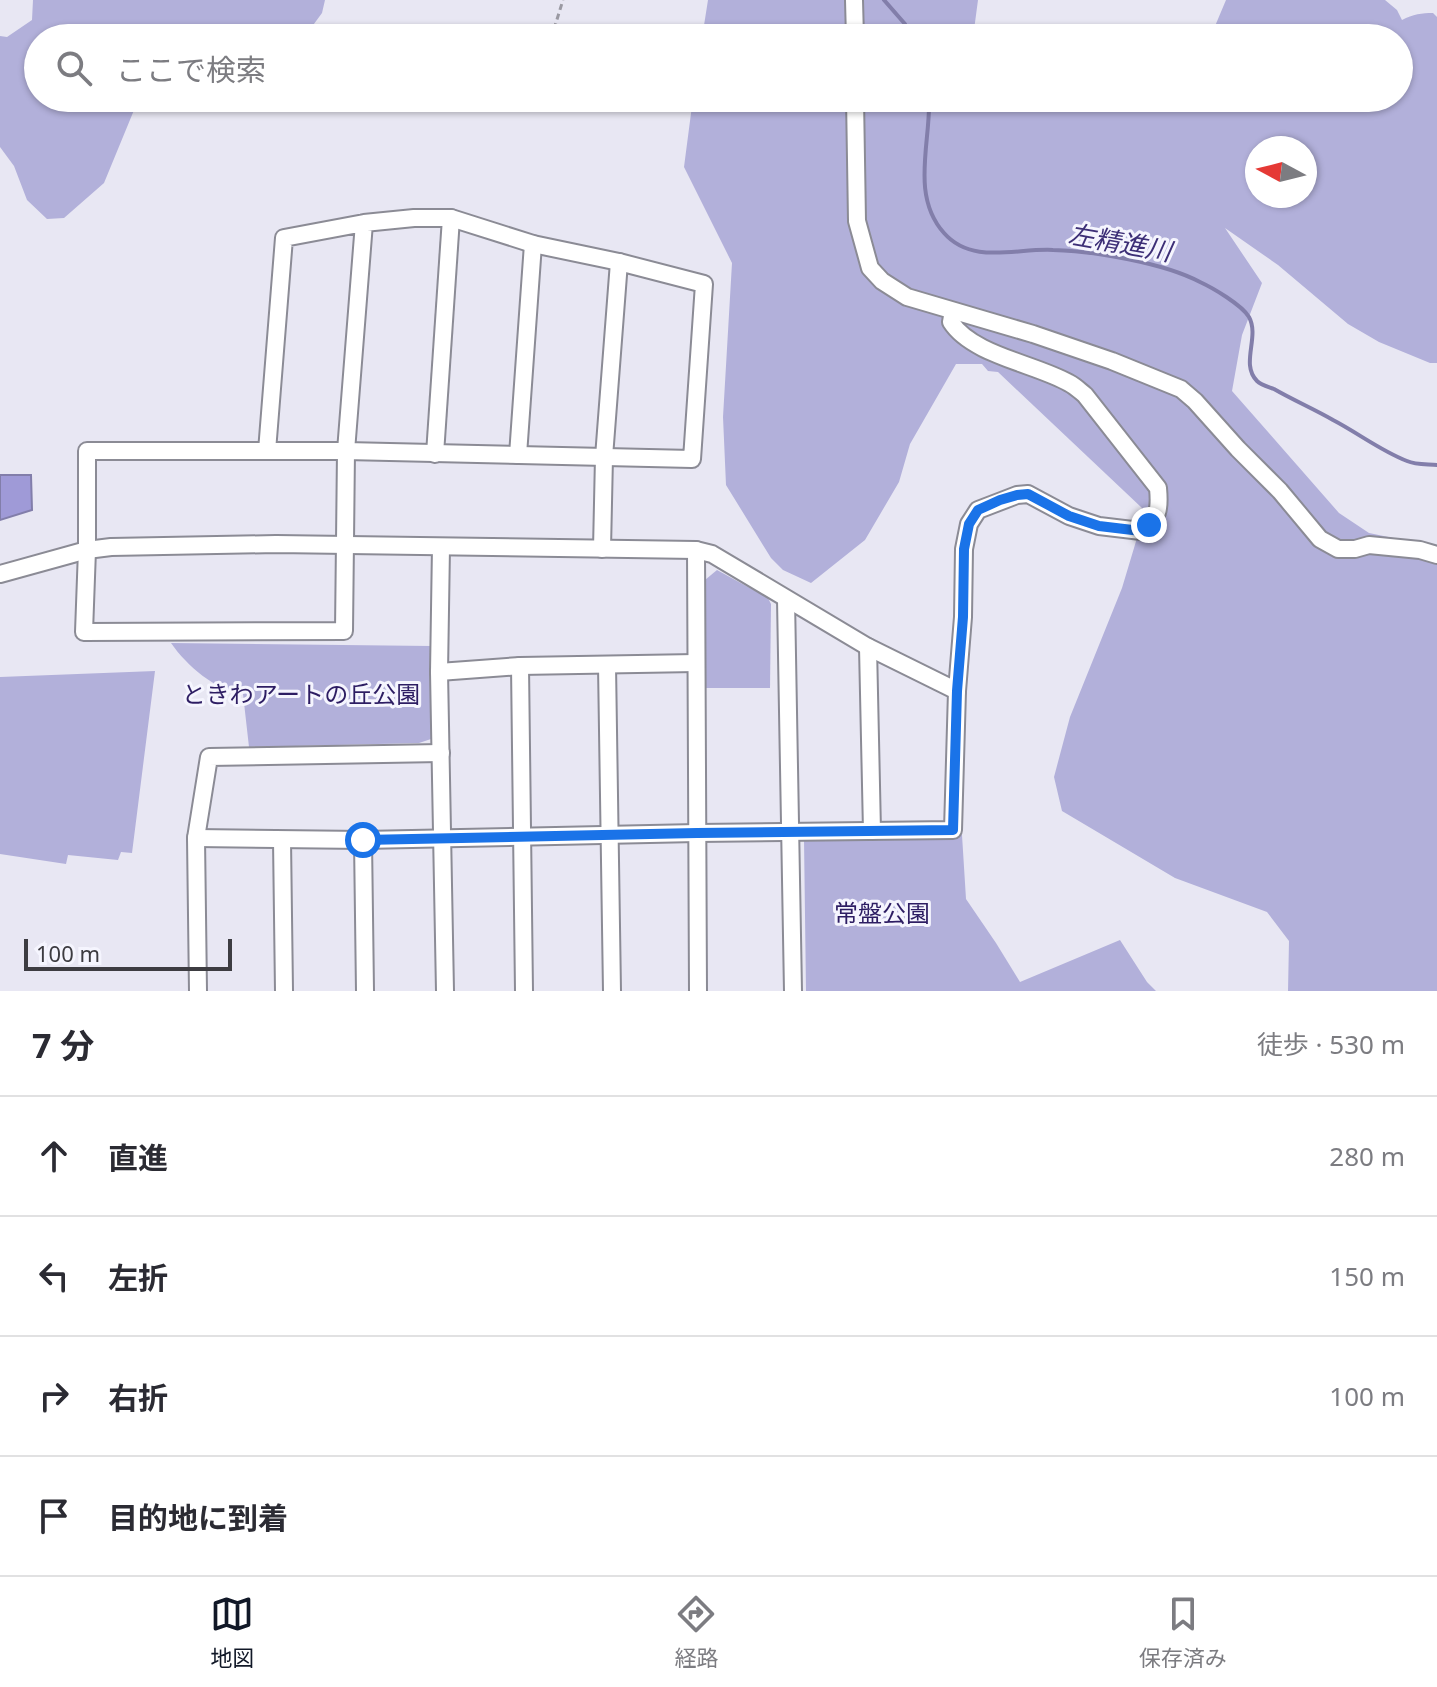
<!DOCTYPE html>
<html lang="ja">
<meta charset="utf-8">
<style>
:root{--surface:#fff;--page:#f2f2f3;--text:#2b2b33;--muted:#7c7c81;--line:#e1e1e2;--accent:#111827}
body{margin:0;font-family:"Noto Sans","Noto Sans JP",sans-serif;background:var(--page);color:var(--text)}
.compass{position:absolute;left:1245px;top:136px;width:72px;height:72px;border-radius:50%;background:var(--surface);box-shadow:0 2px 6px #0004;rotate:277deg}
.scale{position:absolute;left:24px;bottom:20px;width:208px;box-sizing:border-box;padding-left:8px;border:4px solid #3d3c41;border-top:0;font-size:22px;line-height:28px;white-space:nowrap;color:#3d3c41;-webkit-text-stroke:6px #f5f5fe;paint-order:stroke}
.stop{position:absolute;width:24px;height:24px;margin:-18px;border:6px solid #1a73e8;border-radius:50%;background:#fff}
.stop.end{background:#1a73e8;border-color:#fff;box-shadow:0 2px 8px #0008}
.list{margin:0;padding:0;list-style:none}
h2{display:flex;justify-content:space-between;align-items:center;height:104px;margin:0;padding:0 32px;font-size:34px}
h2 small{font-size:26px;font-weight:400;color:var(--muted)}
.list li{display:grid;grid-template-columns:52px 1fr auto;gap:24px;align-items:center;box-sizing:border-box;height:120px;padding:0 32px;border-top:2px solid var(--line)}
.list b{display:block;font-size:30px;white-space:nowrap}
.list em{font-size:26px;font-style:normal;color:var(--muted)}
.icon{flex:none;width:44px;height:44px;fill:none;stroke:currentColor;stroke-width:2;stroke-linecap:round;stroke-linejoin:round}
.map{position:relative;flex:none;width:1437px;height:991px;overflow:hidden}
.search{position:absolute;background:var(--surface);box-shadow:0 2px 6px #0004;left:24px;right:24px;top:24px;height:88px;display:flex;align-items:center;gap:20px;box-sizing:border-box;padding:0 28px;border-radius:44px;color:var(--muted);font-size:30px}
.sheet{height:584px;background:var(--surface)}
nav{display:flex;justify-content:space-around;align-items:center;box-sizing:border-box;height:112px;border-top:2px solid var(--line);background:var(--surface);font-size:22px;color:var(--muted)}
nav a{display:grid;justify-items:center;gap:4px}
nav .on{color:var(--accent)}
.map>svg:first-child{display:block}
.green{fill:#b2b0da;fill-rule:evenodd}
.water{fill:#9f9ad7;stroke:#827eaa;stroke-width:2}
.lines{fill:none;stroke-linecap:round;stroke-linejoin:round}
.stream{stroke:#827eaa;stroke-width:4}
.street-casing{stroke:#8b8b95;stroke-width:20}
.path{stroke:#9a99a2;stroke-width:3;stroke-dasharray:6 4;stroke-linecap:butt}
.street{stroke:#fff;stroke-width:16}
.route{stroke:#1a73e8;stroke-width:10}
.labels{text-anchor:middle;stroke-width:6;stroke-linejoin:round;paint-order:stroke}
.park-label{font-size:24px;fill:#2d1d63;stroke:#f5f5fe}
.water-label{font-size:26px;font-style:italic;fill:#3d2f77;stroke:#f5f5fe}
</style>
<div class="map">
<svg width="1437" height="991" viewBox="0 0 1437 991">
<rect width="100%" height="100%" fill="#e8e7f3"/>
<g class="green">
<path d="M33,0H325L322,13L311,28L265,38H38V98H139L104,183L64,218L47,219L27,200L14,166L0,147V36L7,37L32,20Z"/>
<path d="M708,0H978L974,30L977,38H702Z"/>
<path d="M1226,0H1385L1397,10L1402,20C1413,14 1422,13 1433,13L1437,17V363H1430L1379,342L1348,324L1278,265L1225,228L1262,283L1242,335L1232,391L1339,513L1369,533L1437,547V991H1288L1289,941L1267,912L1175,878L1062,811L1054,777L1070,717L1122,588L1140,528L1142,508L998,372L988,371L982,364H956L910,444L899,482L865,540L811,583L783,570L771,558L726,485L723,417L732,263L684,167L693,98H1399V38H1210ZM1257,148H1305V196H1257Z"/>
<path d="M717,570L768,598L771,604L770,688H705V580Z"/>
<path d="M171,643L431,646V739L419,743L249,747L243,694C215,690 187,666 171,643Z"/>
<path d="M155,671L132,853L121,852L118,860L68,855L66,864L0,854V677Z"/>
<path d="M962,835L966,899L996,943L1020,982L1120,940L1147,982L1156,991H806L804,839Z"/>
</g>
<path class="water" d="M0,475H31L32,510L0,520Z"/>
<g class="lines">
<g class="stream">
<path d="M884,0L905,24L908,38"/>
<path d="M929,98C931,142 910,195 944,233C972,265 1016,248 1053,250C1094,251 1164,263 1200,282C1213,288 1242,305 1249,317C1260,337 1240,364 1257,381C1261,385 1269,387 1274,389C1293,400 1314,409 1333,420C1358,433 1381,451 1407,461C1416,465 1427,464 1437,465"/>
</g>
<defs>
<g id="street">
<path d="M854,0L855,38"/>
<path d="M855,98L857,221L870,268L882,281L907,297L1033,334L1112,361L1181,389L1195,401L1238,449L1280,491L1320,539L1338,549H1355L1369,545L1420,550L1437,555"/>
<path d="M953,311L951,322C972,355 1036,364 1069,383C1075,386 1080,391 1085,395L1158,488C1160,509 1159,518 1141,531L1099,526L1069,516L1028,494L1017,495L978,510L969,524L964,549L963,617L957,691"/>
<path d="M267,451L284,238L364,223L414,218H451L533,244L619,262L704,284L692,459L346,451H87V550L84,632L344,631L346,451L364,223"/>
<path d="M435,454L451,218"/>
<path d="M518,455L533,244"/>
<path d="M441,547L439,672L445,991"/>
<path d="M602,549L604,457L619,262"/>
<path d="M696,550L698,991"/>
<path d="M0,574L87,550L111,547L276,544L696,550L712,554L868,647L957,691L953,830L697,833L363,840L196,838"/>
<path d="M786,599L793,991"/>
<path d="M868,647L872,831"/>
<path d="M607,665L612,991"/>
<path d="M520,666L524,991"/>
<path d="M439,672L520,666L696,663"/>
<path d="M282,840L284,991"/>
<path d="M363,840L365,991"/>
<path d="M198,991L196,838L209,757L441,753"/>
</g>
</defs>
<use href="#street" class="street-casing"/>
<path class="path" d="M554,29L563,0"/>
<use href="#street" class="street"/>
</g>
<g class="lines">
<path class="route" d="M363,840L697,833L953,830L957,691L963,617L964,549L969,524L978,510L1000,500L1017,495L1028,494L1069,516L1099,526L1141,531L1149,525"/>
</g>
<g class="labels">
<g class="park-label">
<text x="301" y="703">ときわアートの丘公園</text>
<text x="882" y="922">常盤公園</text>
</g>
<g class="water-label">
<text transform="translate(1120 243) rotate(10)" y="9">左精進川</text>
</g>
</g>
</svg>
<svg class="compass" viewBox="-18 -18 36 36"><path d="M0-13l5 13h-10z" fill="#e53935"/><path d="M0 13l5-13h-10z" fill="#7c7c81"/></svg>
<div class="scale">100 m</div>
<div class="stop" style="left:363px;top:840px"></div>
<div class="stop end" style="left:1149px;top:525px"></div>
<div class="search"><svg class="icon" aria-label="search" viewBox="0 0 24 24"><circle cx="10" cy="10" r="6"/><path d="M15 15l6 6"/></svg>ここで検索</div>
</div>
<section class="sheet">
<h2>7 分<small>徒歩 · 530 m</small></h2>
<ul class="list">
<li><svg class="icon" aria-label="ahead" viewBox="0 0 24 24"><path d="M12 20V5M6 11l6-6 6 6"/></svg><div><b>直進</b></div><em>280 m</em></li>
<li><svg class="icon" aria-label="left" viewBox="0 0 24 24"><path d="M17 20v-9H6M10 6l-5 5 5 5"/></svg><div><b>左折</b></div><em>150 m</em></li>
<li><svg class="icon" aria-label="right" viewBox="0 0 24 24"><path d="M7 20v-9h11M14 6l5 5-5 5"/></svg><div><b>右折</b></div><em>100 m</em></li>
<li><svg class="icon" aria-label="arrive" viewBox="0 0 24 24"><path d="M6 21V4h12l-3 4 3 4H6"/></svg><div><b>目的地に到着</b></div></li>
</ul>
</section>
<nav>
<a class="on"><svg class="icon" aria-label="map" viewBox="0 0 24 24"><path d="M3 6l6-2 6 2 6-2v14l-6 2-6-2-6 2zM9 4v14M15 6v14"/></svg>地図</a>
<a><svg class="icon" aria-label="directions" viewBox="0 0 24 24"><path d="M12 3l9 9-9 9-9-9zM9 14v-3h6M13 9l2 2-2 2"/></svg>経路</a>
<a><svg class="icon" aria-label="saved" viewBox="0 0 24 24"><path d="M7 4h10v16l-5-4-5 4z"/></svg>保存済み</a>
</nav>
